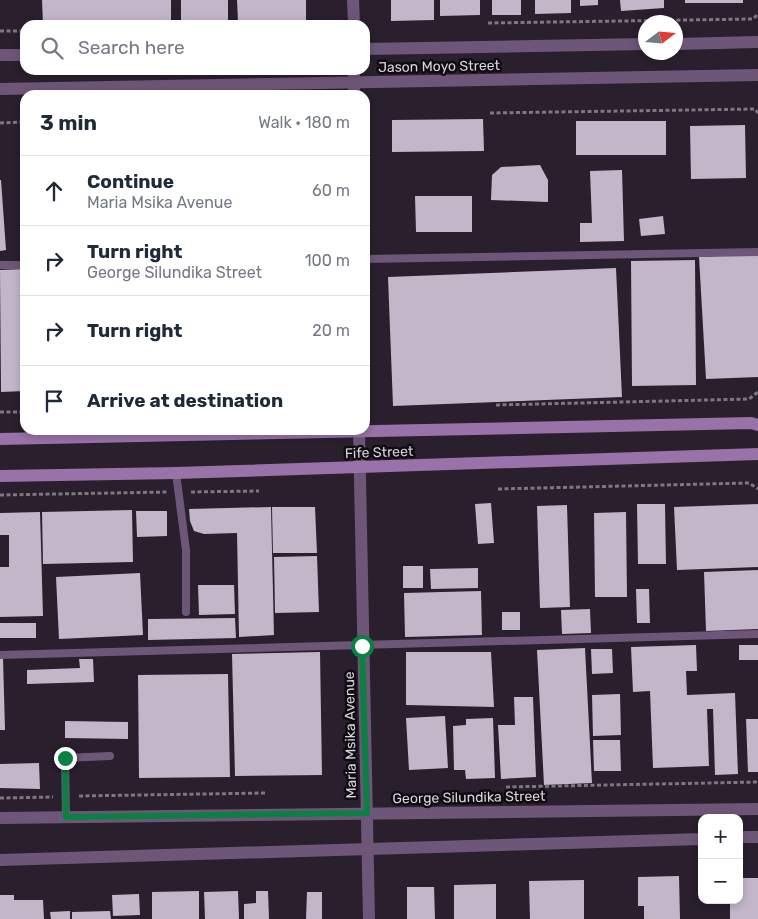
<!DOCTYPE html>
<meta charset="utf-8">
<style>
:root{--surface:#fff;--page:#f2f2f3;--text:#1f2937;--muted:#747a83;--line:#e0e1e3}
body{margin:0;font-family:Rubik,sans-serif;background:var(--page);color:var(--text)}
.controls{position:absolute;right:15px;bottom:15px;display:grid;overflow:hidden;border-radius:10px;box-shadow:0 2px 8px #0003}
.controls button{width:45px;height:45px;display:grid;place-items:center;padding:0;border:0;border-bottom:1px solid var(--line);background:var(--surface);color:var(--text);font:25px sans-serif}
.compass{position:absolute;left:638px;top:15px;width:45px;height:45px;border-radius:50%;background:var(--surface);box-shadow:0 2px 8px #0003;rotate:74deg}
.stop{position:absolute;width:15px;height:15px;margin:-11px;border:4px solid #0b8043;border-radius:50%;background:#fff}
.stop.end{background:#0b8043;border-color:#fff;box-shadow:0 1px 5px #0008}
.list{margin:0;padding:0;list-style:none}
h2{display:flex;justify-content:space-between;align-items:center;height:65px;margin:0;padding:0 20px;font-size:21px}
h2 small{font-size:16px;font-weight:400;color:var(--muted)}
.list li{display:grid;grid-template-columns:32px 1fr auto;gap:15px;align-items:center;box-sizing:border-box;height:70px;padding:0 20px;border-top:1px solid var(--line)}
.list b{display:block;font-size:19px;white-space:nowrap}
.list p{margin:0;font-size:16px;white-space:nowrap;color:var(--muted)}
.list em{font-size:16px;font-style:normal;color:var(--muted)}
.icon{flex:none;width:28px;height:28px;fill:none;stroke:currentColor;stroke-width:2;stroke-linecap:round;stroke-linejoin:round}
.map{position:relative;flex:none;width:758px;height:919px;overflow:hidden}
.search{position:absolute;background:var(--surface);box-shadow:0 2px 8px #0003;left:20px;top:20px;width:350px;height:55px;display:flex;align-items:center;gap:12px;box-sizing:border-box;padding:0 18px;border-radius:15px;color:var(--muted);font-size:19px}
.panel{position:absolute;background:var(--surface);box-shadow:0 2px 8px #0003;left:20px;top:90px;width:350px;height:345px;border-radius:15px}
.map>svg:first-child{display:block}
.building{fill:#c2b6c8}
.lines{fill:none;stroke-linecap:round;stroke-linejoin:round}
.path{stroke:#7e7681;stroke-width:3;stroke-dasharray:4 2.5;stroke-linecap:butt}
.lane{stroke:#6e5678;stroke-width:8}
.street{stroke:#6e5678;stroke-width:12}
.secondary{stroke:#9972a9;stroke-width:12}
.route{stroke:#0b8043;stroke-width:6}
.labels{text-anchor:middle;stroke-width:5;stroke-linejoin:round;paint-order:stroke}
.street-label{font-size:14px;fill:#dad4dd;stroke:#0f0b11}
</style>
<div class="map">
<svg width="758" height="919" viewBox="0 0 758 919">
<rect width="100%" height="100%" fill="#291f2d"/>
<g class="building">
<path d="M42,0H171V25H43Z"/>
<rect x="181" y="0" width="47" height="25"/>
<path d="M237,0H306V22H238Z"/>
<path d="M391,0H434V20L391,21Z"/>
<path d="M440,0H480V15L440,16Z"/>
<rect x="492" y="0" width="29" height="15"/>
<path d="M535,0H571V13L535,14Z"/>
<path d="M580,0H598V5L580,6Z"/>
<path d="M620,0H664V8L621,11Z"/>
<rect x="685" y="0" width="58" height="3"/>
<path d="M483,119L484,151L392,152V120Z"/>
<rect x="576" y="121" width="90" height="34"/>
<path d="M745,125L746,178L691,179L690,126Z"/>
<path d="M540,165L548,180V202L491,200L492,175L501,167Z"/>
<path d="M622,170L624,241L580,242V223H592L590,171Z"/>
<path d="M0,180H1L6,250L0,251Z"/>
<path d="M415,196H472V232H416Z"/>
<path d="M663,216L665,234L641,236L639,219Z"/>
<path d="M758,254V377L706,379L699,257Z"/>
<path d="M695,260L696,385L632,386L631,261Z"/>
<path d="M616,268L622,397L393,406L388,277Z"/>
<path d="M25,269V391L1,392L0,270Z"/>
<path d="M491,503L494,543L478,544L475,504Z"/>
<path d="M637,504H665L666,564H638Z"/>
<path d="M758,504V567L677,570L674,507Z"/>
<path d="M567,505L570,607L540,608L537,506Z"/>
<path d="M271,507L274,635L239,637L237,533L204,534L194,531L190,521L189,509Z"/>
<path d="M272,507H315L317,553H273Z"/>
<path d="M132,510L133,562L43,564L42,512Z"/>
<path d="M136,511H167V536L137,537Z"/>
<path d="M40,512L43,616L0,617V567H9V535H0V513Z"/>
<path d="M626,512L627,597H595L594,513Z"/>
<path d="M317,556L319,612L275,613L274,557Z"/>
<rect x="403" y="566" width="20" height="22"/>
<path d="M478,568V588L431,589L430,569Z"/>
<path d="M758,570V629L706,631L704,572Z"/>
<path d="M140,573L143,635L59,639L56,577Z"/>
<path d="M198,585H234L235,614L199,615Z"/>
<path d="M636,589H649L650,623H637Z"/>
<path d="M481,591L482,635L405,637L404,593Z"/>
<path d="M590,609L591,633L562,634L561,610Z"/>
<rect x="502" y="612" width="18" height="18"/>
<path d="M235,618L236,638L148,640V619Z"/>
<rect x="0" y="623" width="36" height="15"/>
<path d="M696,645L697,671H686L687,695L735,693L738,774L715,775L713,709H707L709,766L653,768L650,691L633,692L631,647Z"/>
<rect x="739" y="645" width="19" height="15"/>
<path d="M585,648L592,783L544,785L537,650Z"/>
<path d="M591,649H612L613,673L592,674Z"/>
<path d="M320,652L322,775L235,776L232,654Z"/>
<path d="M406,652H491L494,707L406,705Z"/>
<path d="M3,658L5,730H0V659Z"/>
<path d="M79,659H93L94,682L27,684V670L80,668Z"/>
<path d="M228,674L230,777L139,778L138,675Z"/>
<path d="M620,694L621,735L593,736L592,695Z"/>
<path d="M514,697H533L536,777L501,779L498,725H515Z"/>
<path d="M445,716L448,768L409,770L406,718Z"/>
<path d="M493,718L495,778L466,779L465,770H454L453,726L466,725V719Z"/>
<path d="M746,719H758V772H748Z"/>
<path d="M65,721L128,722V739L65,738Z"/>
<path d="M593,740H620L621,771H594Z"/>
<path d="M39,763L40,789L0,788V764Z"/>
<path d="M679,876L680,919H644V906H638V877Z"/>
<path d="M739,878H758V919H730V900H739Z"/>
<path d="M584,880V919H530L529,881Z"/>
<path d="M496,884V919H454V885Z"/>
<path d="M407,887H434L435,919H407Z"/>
<path d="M199,891V919H152V892Z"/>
<path d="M238,891L239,919H205L204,892Z"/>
<path d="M256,891H268L269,919H244V904L256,903Z"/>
<path d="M307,892H322V919H306Z"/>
<path d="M139,894L140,915L113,916L112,895Z"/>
<path d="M0,895H14V900H43L44,919H0Z"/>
<path d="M70,911V919H51L50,912Z"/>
<path d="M110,911L111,919H72V912Z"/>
</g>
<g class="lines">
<g class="path">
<path d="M488,23L753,19L758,14"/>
<path d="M0,31H25"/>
<path d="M490,113L755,109L758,113"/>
<path d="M0,123L25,122"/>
<path d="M496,405L749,399L758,392"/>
<path d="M0,412H25"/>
<path d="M498,489L749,483L758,489"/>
<path d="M191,492L259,491"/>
<path d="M0,495L167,492"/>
<path d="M506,787L758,782"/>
<path d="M79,796L266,793"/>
<path d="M0,798L53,797"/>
</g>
<g class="lane">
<path d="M365,259L758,252"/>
<path d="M0,265H25"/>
<path d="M176,473L186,550V612"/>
<path d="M0,655L758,634"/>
<path d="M66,817L65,758L110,756"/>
</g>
<g class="street">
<path d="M353,0L354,25"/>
<path d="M676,44L758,42"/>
<path d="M365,49L646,44"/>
<path d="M0,55H25"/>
<path d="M354,70V95"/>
<path d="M0,89L758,75"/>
<path d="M359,430L369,919"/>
<path d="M0,818L758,809"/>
<path d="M739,837H758"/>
<path d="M0,860L702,839"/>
</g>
<g class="secondary">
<path d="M0,439L751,423L758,425"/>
<path d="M0,476L176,473L758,454"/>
</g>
</g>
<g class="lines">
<path class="route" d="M65,758L66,817L367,813L362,646"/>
</g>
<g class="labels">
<g class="street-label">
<text transform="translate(439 66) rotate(-1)" y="5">Jason Moyo Street</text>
<text transform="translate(379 452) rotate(-2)" y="5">Fife Street</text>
<text transform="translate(350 735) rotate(-91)" y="5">Maria Msika Avenue</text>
<text transform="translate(469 797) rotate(-1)" y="5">George Silundika Street</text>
</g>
</g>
</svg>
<div class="controls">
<button>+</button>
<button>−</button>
</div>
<svg class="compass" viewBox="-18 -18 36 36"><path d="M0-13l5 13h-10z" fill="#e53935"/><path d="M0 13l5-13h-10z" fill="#747a83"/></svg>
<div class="stop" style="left:362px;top:646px"></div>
<div class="stop end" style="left:65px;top:758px"></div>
<div class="search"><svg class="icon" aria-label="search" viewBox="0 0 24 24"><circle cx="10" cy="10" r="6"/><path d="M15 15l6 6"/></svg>Search here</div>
<section class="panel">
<h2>3 min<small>Walk · 180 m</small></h2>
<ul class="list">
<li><svg class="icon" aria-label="ahead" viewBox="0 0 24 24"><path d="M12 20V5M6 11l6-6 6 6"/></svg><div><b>Continue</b><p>Maria Msika Avenue</p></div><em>60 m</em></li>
<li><svg class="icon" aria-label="right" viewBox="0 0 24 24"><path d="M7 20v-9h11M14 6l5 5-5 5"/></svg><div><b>Turn right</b><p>George Silundika Street</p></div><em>100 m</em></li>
<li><svg class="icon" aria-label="right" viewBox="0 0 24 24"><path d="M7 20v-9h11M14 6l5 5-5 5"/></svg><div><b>Turn right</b></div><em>20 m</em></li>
<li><svg class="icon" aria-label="arrive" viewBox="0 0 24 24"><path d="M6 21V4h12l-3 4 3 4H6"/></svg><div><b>Arrive at destination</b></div></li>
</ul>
</section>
</div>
